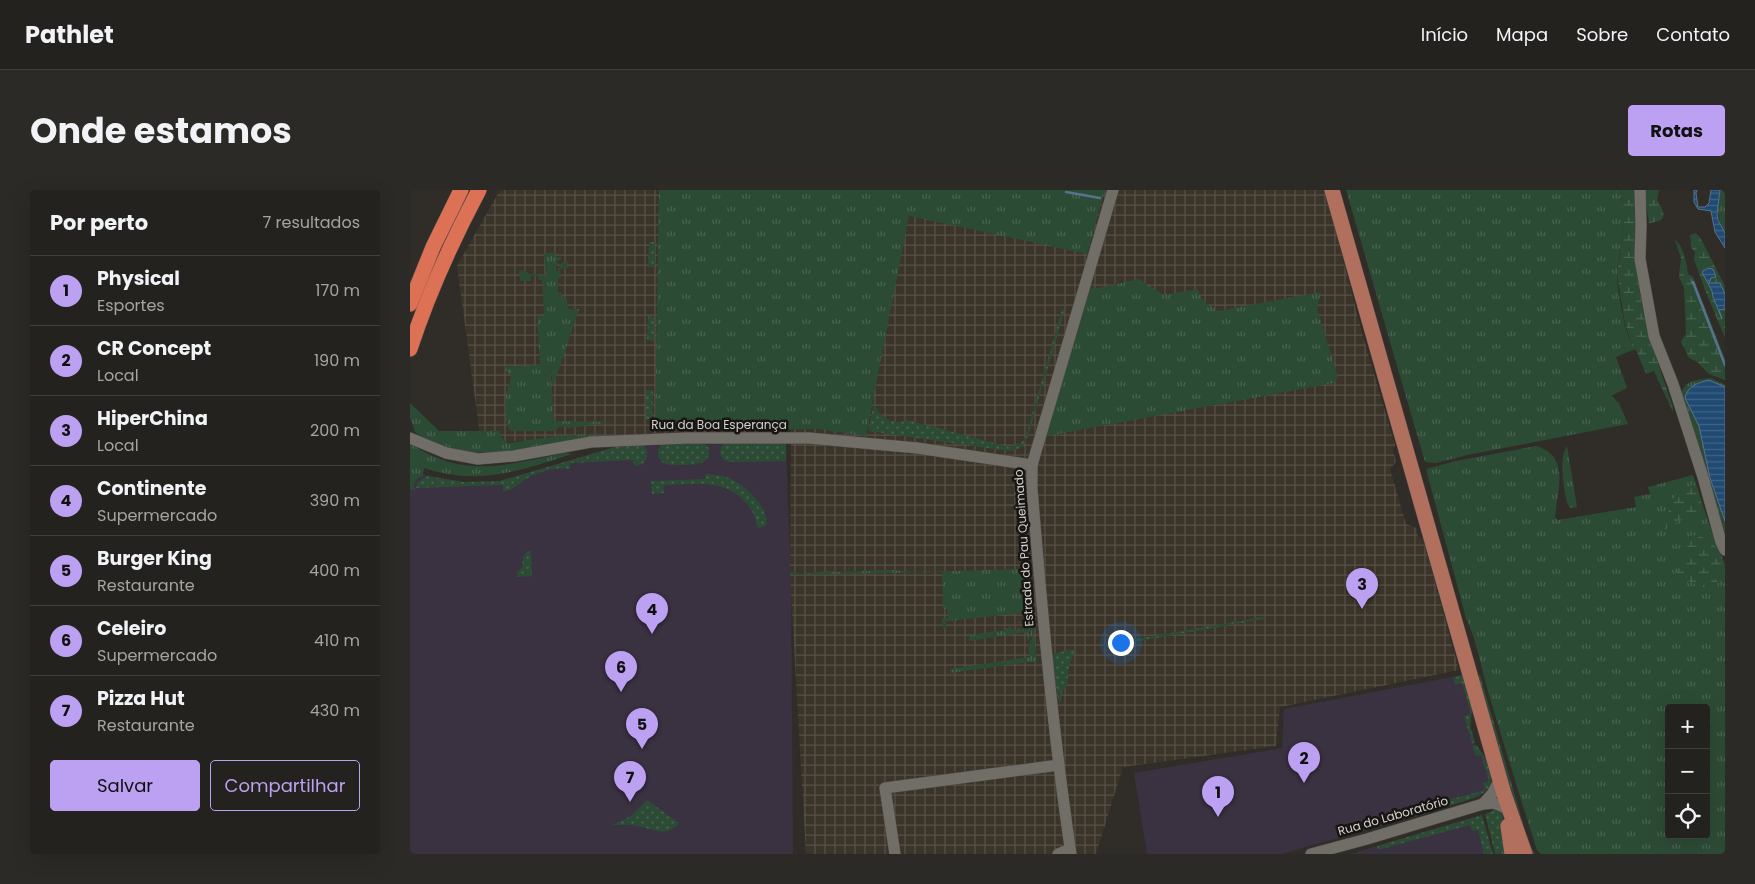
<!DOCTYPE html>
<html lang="pt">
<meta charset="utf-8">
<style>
:root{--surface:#24221e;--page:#2c2a27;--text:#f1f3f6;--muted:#a3a4a4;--line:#413f3c;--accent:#bca0f2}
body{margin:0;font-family:Poppins,sans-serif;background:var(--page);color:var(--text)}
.controls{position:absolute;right:15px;bottom:15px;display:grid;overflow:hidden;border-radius:5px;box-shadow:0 5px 20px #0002}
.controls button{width:45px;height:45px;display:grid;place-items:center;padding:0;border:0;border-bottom:1px solid var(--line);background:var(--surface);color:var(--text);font:25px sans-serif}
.you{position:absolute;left:710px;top:452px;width:18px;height:18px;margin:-12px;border:4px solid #fff;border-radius:50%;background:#1a73e8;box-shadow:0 0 0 8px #1a73e833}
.badge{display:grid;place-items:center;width:32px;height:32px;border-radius:50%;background:var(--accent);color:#111;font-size:16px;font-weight:700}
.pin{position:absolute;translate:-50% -41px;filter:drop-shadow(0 1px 2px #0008)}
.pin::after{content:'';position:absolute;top:26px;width:18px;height:15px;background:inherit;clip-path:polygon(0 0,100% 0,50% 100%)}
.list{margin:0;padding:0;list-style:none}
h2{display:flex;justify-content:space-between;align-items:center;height:65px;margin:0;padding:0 20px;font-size:21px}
h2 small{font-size:16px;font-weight:400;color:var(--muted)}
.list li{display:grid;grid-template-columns:32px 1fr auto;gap:15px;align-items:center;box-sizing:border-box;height:70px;padding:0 20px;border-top:1px solid var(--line)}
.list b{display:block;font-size:19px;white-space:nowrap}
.list p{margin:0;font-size:16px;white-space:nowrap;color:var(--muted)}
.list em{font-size:16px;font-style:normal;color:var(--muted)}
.actions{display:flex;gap:10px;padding:15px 20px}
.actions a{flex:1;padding:11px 0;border:1px solid var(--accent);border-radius:5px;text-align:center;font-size:18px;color:var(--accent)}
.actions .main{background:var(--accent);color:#111}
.icon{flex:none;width:28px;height:28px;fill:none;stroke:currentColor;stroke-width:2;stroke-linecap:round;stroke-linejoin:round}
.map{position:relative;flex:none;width:1315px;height:664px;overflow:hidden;border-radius:5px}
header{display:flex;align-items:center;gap:30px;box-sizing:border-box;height:70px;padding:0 25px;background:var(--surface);border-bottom:1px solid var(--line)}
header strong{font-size:24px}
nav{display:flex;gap:28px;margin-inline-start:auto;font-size:18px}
.intro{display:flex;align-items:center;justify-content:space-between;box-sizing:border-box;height:120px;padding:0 30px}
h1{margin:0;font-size:35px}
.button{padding:12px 22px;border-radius:5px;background:var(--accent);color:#111;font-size:18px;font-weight:700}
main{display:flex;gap:30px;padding:0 30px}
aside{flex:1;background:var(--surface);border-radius:5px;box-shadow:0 5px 20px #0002}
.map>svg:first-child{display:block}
.commercial{fill:#3a3141}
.industrial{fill:url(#industrial-grid)}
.grass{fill:url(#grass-tufts);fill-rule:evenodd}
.wetland{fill:url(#wetland-marsh)}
.park{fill:url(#park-dots)}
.water{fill:url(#water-rules);stroke:#56728e}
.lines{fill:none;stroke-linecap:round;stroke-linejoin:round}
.stream{stroke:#56728e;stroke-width:2.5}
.minor-casing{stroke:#4c4a46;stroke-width:12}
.major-casing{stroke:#4c4a46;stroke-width:16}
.highway-casing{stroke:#4c4a46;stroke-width:16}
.minor{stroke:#716e68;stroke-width:11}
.major{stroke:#b1705d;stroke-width:15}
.highway{stroke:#dc7155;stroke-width:15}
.labels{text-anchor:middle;stroke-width:5;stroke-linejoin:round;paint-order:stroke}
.street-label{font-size:12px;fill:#d3d1ce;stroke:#171613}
</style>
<header>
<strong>Pathlet</strong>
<nav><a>Início</a><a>Mapa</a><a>Sobre</a><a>Contato</a></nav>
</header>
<div class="intro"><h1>Onde estamos</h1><a class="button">Rotas</a></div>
<main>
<aside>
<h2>Por perto<small>7 resultados</small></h2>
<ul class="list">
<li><span class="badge">1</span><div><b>Physical</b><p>Esportes</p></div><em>170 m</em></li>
<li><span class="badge">2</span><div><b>CR Concept</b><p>Local</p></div><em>190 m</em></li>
<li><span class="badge">3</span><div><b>HiperChina</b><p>Local</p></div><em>200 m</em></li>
<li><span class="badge">4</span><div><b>Continente</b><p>Supermercado</p></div><em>390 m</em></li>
<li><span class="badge">5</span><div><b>Burger King</b><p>Restaurante</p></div><em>400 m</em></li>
<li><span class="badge">6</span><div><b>Celeiro</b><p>Supermercado</p></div><em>410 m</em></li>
<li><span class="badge">7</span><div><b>Pizza Hut</b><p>Restaurante</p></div><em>430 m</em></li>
</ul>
<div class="actions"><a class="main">Salvar</a><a>Compartilhar</a></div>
</aside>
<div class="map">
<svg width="1315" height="664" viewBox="0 0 1315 664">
<defs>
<pattern id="industrial-grid" width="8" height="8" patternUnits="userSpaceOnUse" patternTransform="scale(1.25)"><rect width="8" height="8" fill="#3a3429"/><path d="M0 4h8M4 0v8" fill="none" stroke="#565047"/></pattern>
<pattern id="grass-tufts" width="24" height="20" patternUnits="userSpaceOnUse" patternTransform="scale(1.25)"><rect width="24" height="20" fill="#2c4b35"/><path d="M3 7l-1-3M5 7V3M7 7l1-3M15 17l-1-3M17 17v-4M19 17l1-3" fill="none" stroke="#4a6451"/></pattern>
<pattern id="wetland-marsh" width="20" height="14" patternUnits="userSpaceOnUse" patternTransform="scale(1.25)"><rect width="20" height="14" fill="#2c4b35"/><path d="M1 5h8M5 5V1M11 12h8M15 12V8" fill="none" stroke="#4a6451"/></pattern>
<pattern id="park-dots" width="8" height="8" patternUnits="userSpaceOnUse" patternTransform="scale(1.25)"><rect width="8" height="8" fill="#2c4b35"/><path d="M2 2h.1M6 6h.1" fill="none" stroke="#4a6451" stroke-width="1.8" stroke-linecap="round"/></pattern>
<pattern id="water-rules" width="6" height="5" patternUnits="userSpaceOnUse" patternTransform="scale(1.25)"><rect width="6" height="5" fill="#204a72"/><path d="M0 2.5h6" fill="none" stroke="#406385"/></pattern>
</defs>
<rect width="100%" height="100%" fill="#302d28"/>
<g class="commercial">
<path d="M376,252L381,391L383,664H0V282L53,292L74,293L90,291L205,257Z"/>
<path d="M1053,485L1062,520L1060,536L1066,555L1077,569L1081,597L1069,607L985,632L871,664H737L724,583L872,558L874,519Z"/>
<path d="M1072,625L1083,664H940Z"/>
</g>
<path class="industrial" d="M90,0H915L953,146L985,255L983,260L986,272L980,279L996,334L1006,338L1008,347L1013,349L1049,480L870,517L866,556L713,577L686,664H396L380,385L381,240L71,253L47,76Z"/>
<g class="grass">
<path d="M249,0H695L677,64L499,26L456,246L408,239L245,240Z"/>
<path d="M936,0H1205C1224,17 1208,61 1207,83C1207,97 1215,149 1225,159L1206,167L1217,198L1201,206L1209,213L1218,234L1057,265L1026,273L1015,272Z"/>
<path d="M1310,0H1315V43C1306,28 1307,17 1310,0Z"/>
<path d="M145,62V67H151L150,70L144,72L148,73L145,80L146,83L152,73L157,71V69L158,78L150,79L151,88H148V102H152L153,109H157L158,119H169L143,197L140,172L144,231L204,232L159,238L156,236L148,237L145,241H101L97,236C97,227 94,215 96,206C97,198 101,194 101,186L93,177L130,175L127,127L134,126L132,90H129L128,86H121V91H110L109,81L114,80L119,84L136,85L134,64Z"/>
<path d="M729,89L754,105L787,99L794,112L808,121L911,102L907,118L928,187L924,193L637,246L678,97L688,98Z"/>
<path d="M1301,188L1315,195V197L1299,190L1275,208L1289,236L1315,331V350L1269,208C1276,189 1282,191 1301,188Z"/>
<path d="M0,213L29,241H89L92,249L99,253L141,247L189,243C129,256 61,280 5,242L0,227Z"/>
<path d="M0,254C13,261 25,268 39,272C77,283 118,270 156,263L162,264C109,281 69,296 14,278L13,286C8,288 3,292 4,298L6,300H0Z"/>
<path d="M1126,256C1161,266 1147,300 1145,328L1148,330L1226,317L1224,307L1240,304L1238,297L1283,285L1299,334L1315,375V664H1131L1127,660C1110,607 1094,555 1078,501C1071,477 1067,451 1056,428L1016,279L1046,271ZM1259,518H1296V645H1259Z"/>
<path d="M1157,256L1167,317L1160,318C1154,309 1151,278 1153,268C1153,264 1155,260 1157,256Z"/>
<path d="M617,379L619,382L622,422L538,431L535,432L537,437L533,439L532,429L538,428L537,419H533L532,382L380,385L381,382L390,384L417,381L427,382L482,380L505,382Z"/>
<path d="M622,429L627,471L540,483V479L620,467L618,455L622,449L620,441L618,442L620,448L618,451L616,442L559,451V445L595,440L602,435L601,438L604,441L610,438L611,440L614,438V435L612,433H607Z"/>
<path d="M1070,485L1112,630L1120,655L1125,664H1122L1117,656L1067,486Z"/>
</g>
<g class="wetland">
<path d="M1205,0H1224C1226,40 1224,82 1234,122C1241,154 1252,186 1263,217V222L1244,181L1236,184L1227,162L1222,156L1214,129L1207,83L1213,45L1214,27L1212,9Z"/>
<path d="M1234,0H1249L1247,10C1256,24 1258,31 1239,33Z"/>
<path d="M1286,43L1291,49L1315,96V148L1295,100L1284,69L1285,62L1282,59L1280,45Z"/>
<path d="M1265,50C1275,58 1276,73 1278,84L1283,87L1315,169V190L1299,184L1287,172L1278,167C1277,161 1273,157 1271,151L1276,144L1274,98L1269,87L1271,68Z"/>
<path d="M1284,295L1292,316L1290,326C1275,327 1266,331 1255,340C1259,319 1260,299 1284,295Z"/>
<path d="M1282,345C1307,349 1304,356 1315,375L1309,378L1303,384L1308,393L1303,401L1271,388L1266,384L1269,377H1276L1278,348Z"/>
</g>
<g class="park">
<path d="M239,52H245V77H238Z"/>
<path d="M652,119L654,120L653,126L618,246C614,256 610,260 599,261L458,241L464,213C469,227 482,236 497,230L599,257L611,253L616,246Z"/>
<path d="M238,126H244V151L237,150Z"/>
<path d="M236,200H243L242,229L236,230Z"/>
<path d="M316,252H376V271L319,272L314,270L310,265L311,257Z"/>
<path d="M294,253L299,258C303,280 271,274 258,275C248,272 245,263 251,254Z"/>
<path d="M233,255L236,258C239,268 235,276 224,276L223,270L160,273V279C146,277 128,282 116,289C109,294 104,299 95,301L93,302V295L6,298L7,293L17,286L53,292L90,291L205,257Z"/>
<path d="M295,284C303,284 311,285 319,288C334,294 361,318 356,336L350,338L347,336C345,326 342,319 335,312C315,288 282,295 254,295V303L242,304L241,291L295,289Z"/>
<path d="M118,361H121L122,386L107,387V382L112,378L113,367Z"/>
<path d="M853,427L854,429L696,457L692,455Z"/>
<path d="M665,459L659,477L657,495L651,504V512L649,513L641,467L645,463Z"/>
<path d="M1053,485L1062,520L1060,536L1065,552L1062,553L1054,526L1061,524L1052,493L1045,495L1043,487Z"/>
<path d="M1066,555C1082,576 1093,599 1060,609C1053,611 1045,615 1038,615L1034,611L1075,600L1073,593L1079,591L1071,565L1066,566L1062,556Z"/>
<path d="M237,610L269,633C257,648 243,639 227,636C219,634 210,635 202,635L221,626Z"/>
<path d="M1024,614L1022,621L1001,628L999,621Z"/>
<path d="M1082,616L1092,622L1099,664H1085L1075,624L1083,621Z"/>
<path d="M1072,625L1083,664H1074L1068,640L1062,641L1060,635L968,660L967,656Z"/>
</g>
<g class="water">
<path d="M1284,0H1287L1286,3L1288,17H1295L1299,13L1301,0H1310L1307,24L1308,30L1315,43V58L1305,42L1301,21L1288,19L1284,12Z"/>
<path d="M1298,78L1303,79L1306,87L1301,88L1299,93H1310L1315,104V119L1309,120L1312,129L1303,107L1302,101L1292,82Z"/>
<path d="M1299,190L1315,197V331L1300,288L1289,236L1275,208C1278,195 1288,193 1299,190Z"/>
</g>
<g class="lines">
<g class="stream">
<path d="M656,2L690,8"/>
<path d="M1283,92L1315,175"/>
</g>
<defs>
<g id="minor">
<path d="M1230,0L1231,35L1230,69L1244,146L1263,194L1293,287L1311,352L1315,360"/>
<path d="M0,248L36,263L68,269L104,266L181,252L277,248H399L507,258L622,275"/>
<path d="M1073,614L1082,604L1090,589"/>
<path d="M485,664L475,598L649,575"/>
<path d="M648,664L660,659"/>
<path d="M661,664C643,543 632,421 622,299V275L703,0"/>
<path d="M901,664L957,649L1073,614L1084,613L1096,618"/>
</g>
<g id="major">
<path d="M922,0L1094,604L1115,664"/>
<path d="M1098,636L1102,664"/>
</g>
<g id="highway">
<path d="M0,114L23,57L51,0"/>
<path d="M0,159C18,104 42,51 69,0"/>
</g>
</defs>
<use href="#minor" class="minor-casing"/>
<use href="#major" class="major-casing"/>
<use href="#highway" class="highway-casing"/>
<use href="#minor" class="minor"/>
<use href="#major" class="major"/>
<use href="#highway" class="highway"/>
</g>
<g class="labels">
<g class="street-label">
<text x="309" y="239">Rua da Boa Esperança</text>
<text transform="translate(614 358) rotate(-94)" y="4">Estrada do Pau Queimado</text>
<text transform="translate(983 626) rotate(-16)" y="4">Rua do Laboratório</text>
</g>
</g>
</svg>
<div class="controls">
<button>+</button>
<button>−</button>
<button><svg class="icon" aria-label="locate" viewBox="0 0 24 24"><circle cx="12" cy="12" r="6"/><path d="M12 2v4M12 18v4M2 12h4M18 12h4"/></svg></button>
</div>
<div class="you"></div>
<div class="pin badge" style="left:808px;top:627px">1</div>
<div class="pin badge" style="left:894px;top:593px">2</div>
<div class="pin badge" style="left:952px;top:419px">3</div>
<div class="pin badge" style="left:242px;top:444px">4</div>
<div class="pin badge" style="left:232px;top:559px">5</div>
<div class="pin badge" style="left:211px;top:502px">6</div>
<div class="pin badge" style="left:220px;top:612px">7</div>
</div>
</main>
